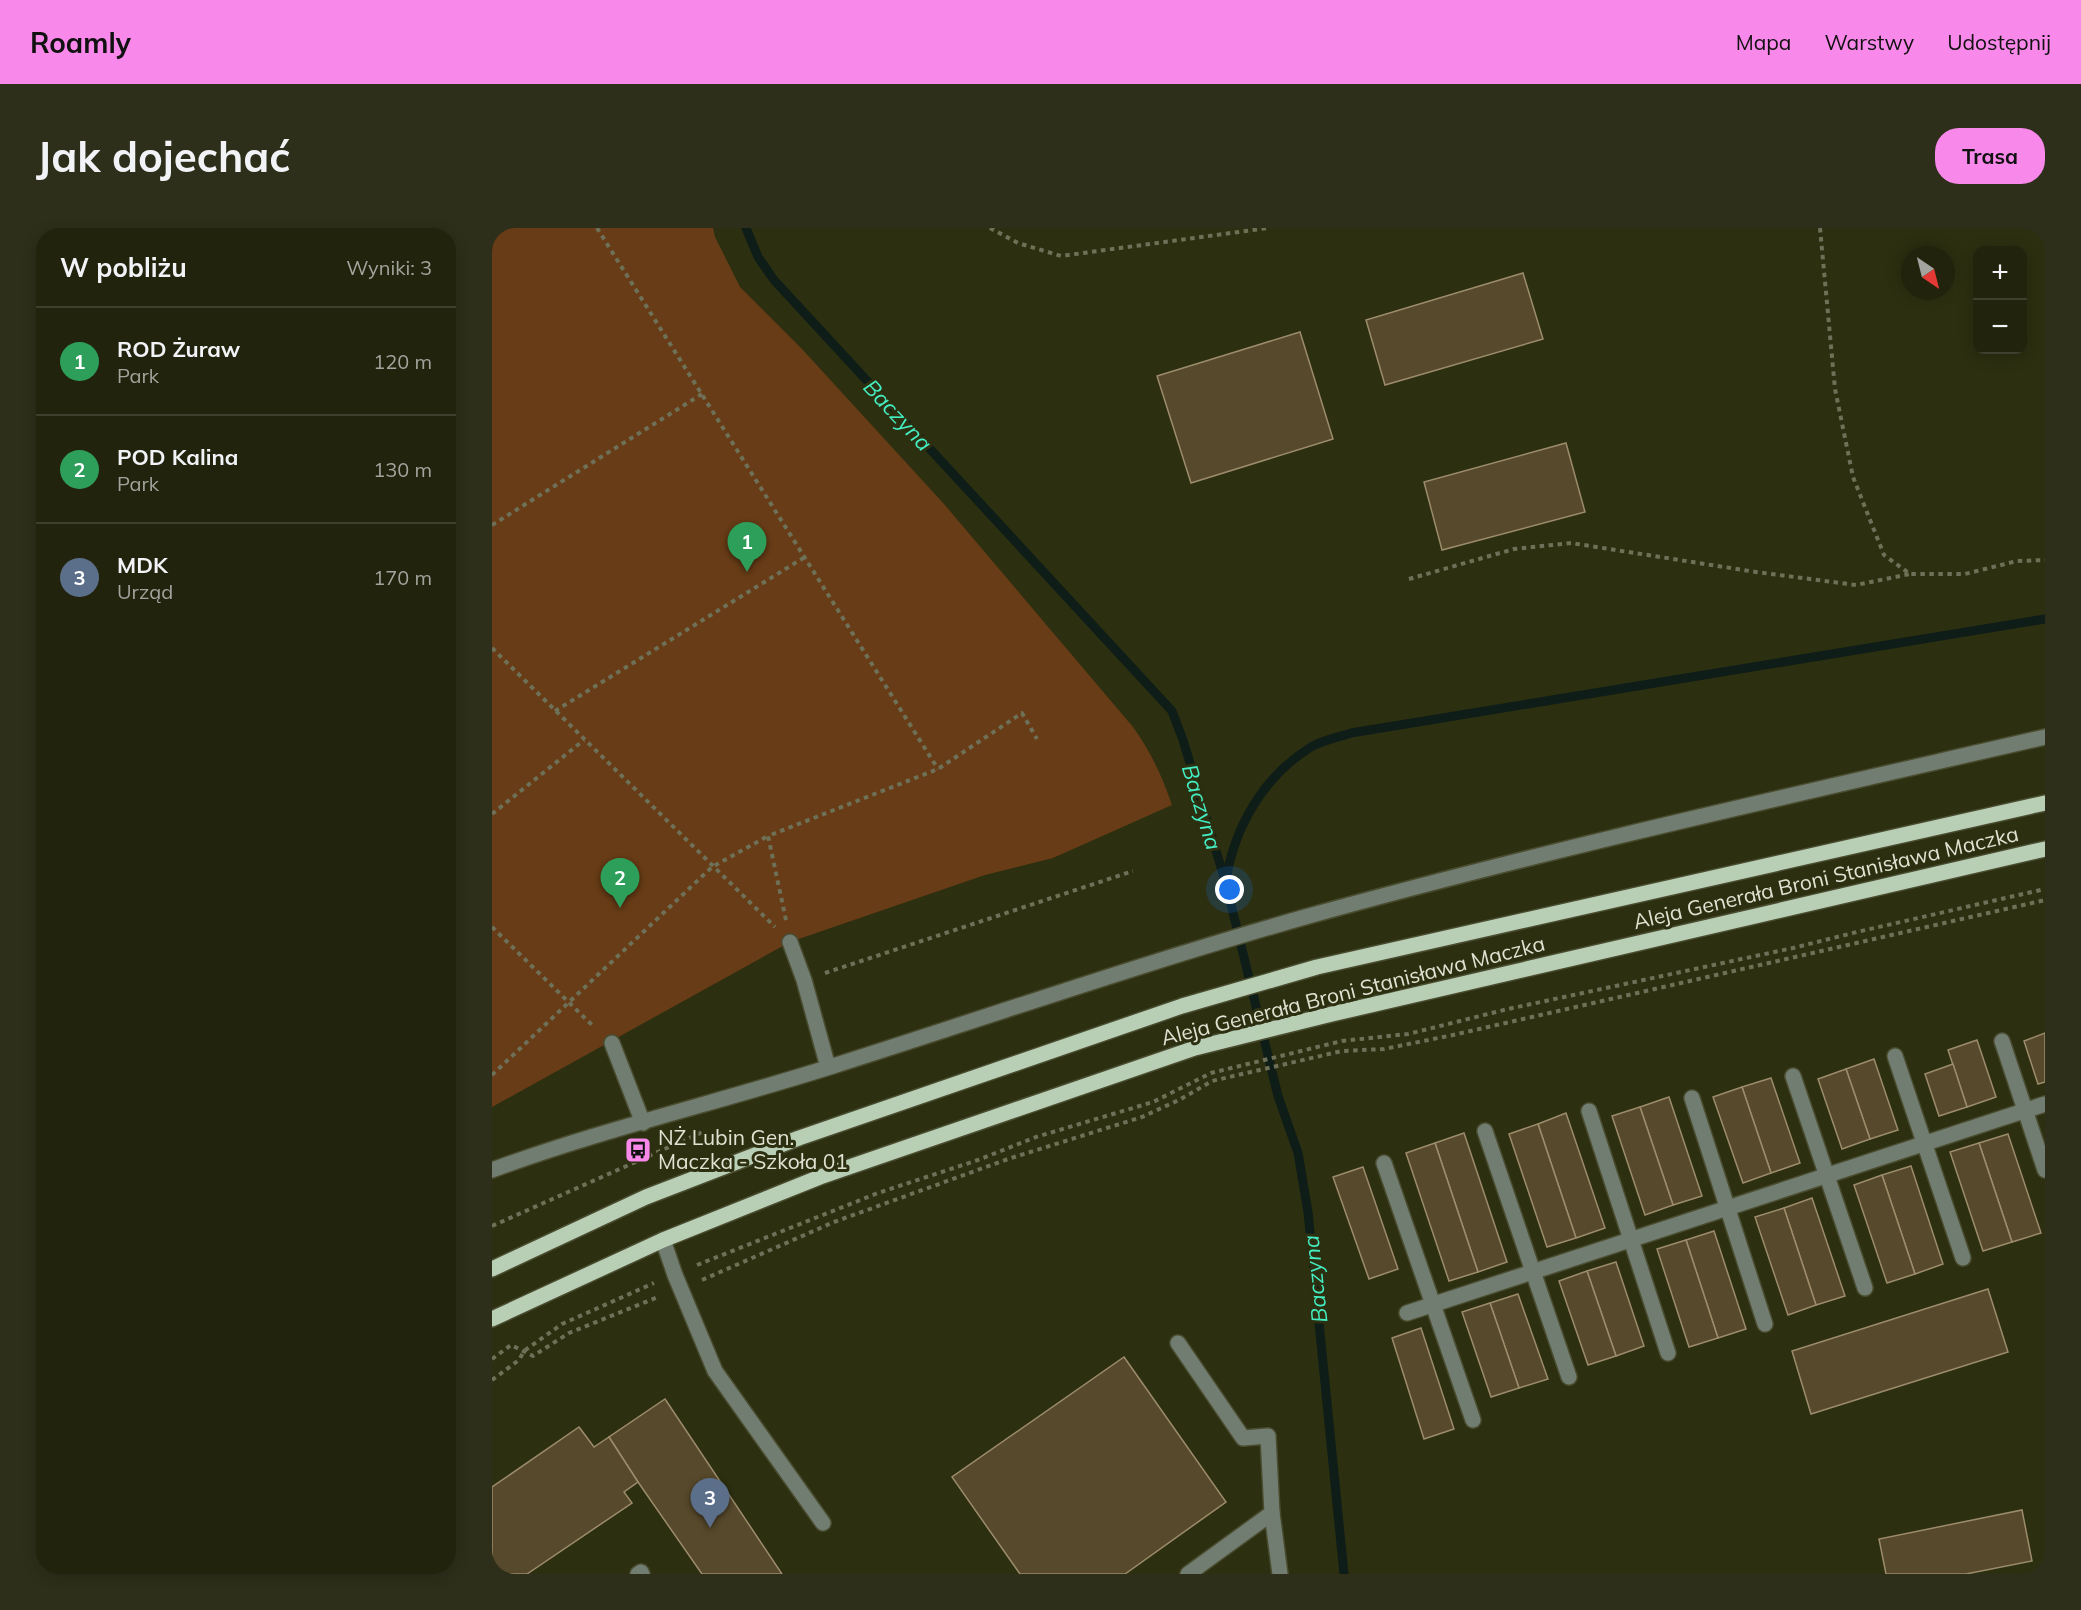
<!DOCTYPE html>
<html lang="pl">
<meta charset="utf-8">
<style>
:root{--surface:#21230c;--page:#2d2f1a;--text:#f1f3f6;--muted:#a2a49d;--line:#3e402d;--accent:#f888ea}
body{margin:0;font-family:Mulish,sans-serif;background:var(--page);color:var(--text)}
.controls{position:absolute;right:18px;top:18px;display:grid;overflow:hidden;border-radius:12px;box-shadow:0 3px 15px #0003}
.controls button{width:54px;height:54px;display:grid;place-items:center;padding:0;border:0;border-bottom:2px solid var(--line);background:var(--surface);color:var(--text);font:30px sans-serif}
.compass{position:absolute;left:1409px;top:18px;width:54px;height:54px;border-radius:50%;background:var(--surface);box-shadow:0 3px 15px #0003;rotate:145deg}
.you{position:absolute;left:738px;top:662px;width:21px;height:21px;margin:-15px;border:4px solid #fff;border-radius:50%;background:#1a73e8;box-shadow:0 0 0 9px #1a73e833}
.badge{display:grid;place-items:center;width:39px;height:39px;border-radius:50%;background:var(--accent);color:#fff;font-size:20px;font-weight:700}
.pin{position:absolute;translate:-50% -50px;filter:drop-shadow(0 2px 3px #0008)}
.pin::after{content:'';position:absolute;top:32px;width:21px;height:18px;background:inherit;clip-path:polygon(0 0,100% 0,50% 100%)}
.list{margin:0;padding:0;list-style:none}
h2{display:flex;justify-content:space-between;align-items:center;height:78px;margin:0;padding:0 24px;font-size:26px}
h2 small{font-size:20px;font-weight:400;color:var(--muted)}
.list li{display:grid;grid-template-columns:39px 1fr auto;gap:18px;align-items:center;box-sizing:border-box;height:108px;padding:0 24px;border-top:2px solid var(--line)}
.list b{display:block;font-size:22px;white-space:nowrap}
.list p{margin:0;font-size:20px;white-space:nowrap;color:var(--muted)}
.list em{font-size:20px;font-style:normal;color:var(--muted)}
.map{position:relative;flex:none;width:1553px;height:1346px;overflow:hidden;border-radius:24px}
header{display:flex;align-items:center;gap:36px;box-sizing:border-box;height:84px;padding:0 30px;background:var(--accent);color:#111}
header strong{font-size:28px}
nav{display:flex;gap:33px;margin-inline-start:auto;font-size:21px}
.intro{display:flex;align-items:center;justify-content:space-between;box-sizing:border-box;height:144px;padding:0 36px}
h1{margin:0;font-size:42px}
.button{padding:15px 27px;border-radius:24px;background:var(--accent);color:#111;font-size:21px;font-weight:700}
main{display:flex;gap:36px;padding:0 36px}
aside{flex:1;background:var(--surface);border-radius:24px;box-shadow:0 3px 15px #0003}
.map>svg:first-child{display:block}
.green{fill:#683c16}
.lines{fill:none;stroke-linecap:round;stroke-linejoin:round}
.stream{stroke:#0e1d18;stroke-width:9}
.building{fill:#57492b;stroke:#9c8c6c;stroke-width:1.5}
.minor-casing{stroke:#494c2f;stroke-width:18}
.major-casing{stroke:#494c2f;stroke-width:18}
.path{stroke:#6e7157;stroke-width:4;stroke-dasharray:4.5 4.5;stroke-linecap:butt}
.minor{stroke:#727d71;stroke-width:15}
.major{stroke:#b8cfb6;stroke-width:15}
.labels{text-anchor:middle;stroke-width:6;stroke-linejoin:round;paint-order:stroke}
.street-label{font-size:21px;fill:#e0e3d1;stroke:#2c2f10}
.poi-label{font-size:21px;fill:#e0e3d1;stroke:#2c2f10;text-anchor:start}
.water-label{font-size:22px;font-style:italic;fill:#44edc2;stroke:#2c2f10}
</style>
<header>
<strong>Roamly</strong>
<nav><a>Mapa</a><a>Warstwy</a><a>Udostępnij</a></nav>
</header>
<div class="intro"><h1>Jak dojechać</h1><a class="button">Trasa</a></div>
<main>
<aside>
<h2>W pobliżu<small>Wyniki: 3</small></h2>
<ul class="list">
<li><span class="badge" style="background:#2e9e5b">1</span><div><b>ROD Żuraw</b><p>Park</p></div><em>120 m</em></li>
<li><span class="badge" style="background:#2e9e5b">2</span><div><b>POD Kalina</b><p>Park</p></div><em>130 m</em></li>
<li><span class="badge" style="background:#5c6f8a">3</span><div><b>MDK</b><p>Urząd</p></div><em>170 m</em></li>
</ul>
</aside>
<div class="map">
<svg width="1553" height="1346" viewBox="0 0 1553 1346">
<rect width="100%" height="100%" fill="#2c2f10"/>
<path class="green" d="M0,0H221L223,9L248,59L310,121L452,276L641,499C659,524 670,548 680,577L561,630L493,647L298,714L0,879Z"/>
<g class="lines">
<g class="stream">
<path d="M254,0L266,29L282,52L680,483L691,512L734,656L786,868L806,925L816,984L852,1346"/>
<path d="M734,653C742,599 772,548 819,519C831,512 847,509 859,505L1553,391"/>
</g>
</g>
<g class="building">
<path d="M1031,45L1051,111L893,157L874,92Z"/>
<path d="M808,104L841,211L699,255L665,148Z"/>
<path d="M1074,215L1093,284L950,322L932,254Z"/>
<path d="M1553,805V854L1546,856L1532,813Z"/>
<path d="M1485,812L1504,869L1475,879L1456,822Z"/>
<path d="M1382,831L1406,902L1378,911L1354,841Z"/>
<path d="M1461,836L1475,879L1447,888L1433,846Z"/>
<path d="M1354,841L1378,911L1350,921L1326,851Z"/>
<path d="M1279,850L1308,935L1279,945L1250,859Z"/>
<path d="M1250,859L1279,945L1251,955L1221,869Z"/>
<path d="M1177,869L1210,968L1181,977L1148,879Z"/>
<path d="M1148,879L1181,977L1153,987L1120,888Z"/>
<path d="M1074,885L1113,1000L1084,1010L1046,896Z"/>
<path d="M1046,896L1084,1010L1055,1019L1017,906Z"/>
<path d="M972,905L1015,1034L986,1044L943,915Z"/>
<path d="M1516,906L1549,1005L1520,1014L1487,915Z"/>
<path d="M943,915L986,1044L957,1053L914,925Z"/>
<path d="M1487,915L1520,1014L1491,1023L1458,924Z"/>
<path d="M1419,938L1451,1036L1423,1046L1390,947Z"/>
<path d="M871,939L906,1041L877,1051L841,949Z"/>
<path d="M1390,947L1423,1046L1395,1055L1362,957Z"/>
<path d="M1320,970L1353,1068L1324,1077L1292,980Z"/>
<path d="M1292,980L1324,1077L1296,1087L1263,989Z"/>
<path d="M1222,1003L1254,1101L1226,1110L1194,1012Z"/>
<path d="M1194,1012L1226,1110L1197,1119L1165,1021Z"/>
<path d="M1124,1034L1152,1118L1124,1128L1095,1043Z"/>
<path d="M1095,1043L1124,1128L1096,1137L1067,1053Z"/>
<path d="M1496,1061L1516,1124L1319,1186L1300,1123Z"/>
<path d="M1026,1066L1056,1151L1027,1160L998,1075Z"/>
<path d="M998,1075L1027,1160L999,1169L970,1084Z"/>
<path d="M929,1100L962,1201L932,1211L900,1110Z"/>
<path d="M632,1129L734,1274L633,1346H528L460,1249Z"/>
<path d="M173,1171L290,1346H210L146,1254L117,1209Z"/>
<path d="M87,1199L102,1219L117,1209L146,1254L132,1264L140,1275L35,1346H0V1259Z"/>
<path d="M1530,1282L1540,1333L1474,1346H1394L1387,1311Z"/>
</g>
<g class="lines">
<defs>
<g id="minor">
<path d="M298,714L312,752L336,839"/>
<path d="M1510,813L1553,942"/>
<path d="M120,815L151,895"/>
<path d="M1403,828L1471,1030"/>
<path d="M1301,848L1373,1060"/>
<path d="M1200,870L1273,1096"/>
<path d="M1097,883L1176,1125"/>
<path d="M993,903L1077,1149"/>
<path d="M892,935L981,1192"/>
<path d="M0,942C111,901 228,874 341,838C498,788 654,734 813,689C1057,621 1306,566 1553,509"/>
<path d="M171,1012L183,1047L223,1143L331,1295"/>
<path d="M915,1085L1553,876"/>
<path d="M686,1115L751,1210L776,1208L780,1285L788,1346"/>
<path d="M146,1346L149,1344L150,1346"/>
<path d="M696,1346L780,1285"/>
</g>
<g id="major">
<path d="M0,1041L154,969L307,910L690,778L825,739L1553,575"/>
<path d="M0,1091L171,1012L328,949L703,820L840,786L1553,621"/>
</g>
</defs>
<use href="#minor" class="minor-casing"/>
<use href="#major" class="major-casing"/>
<g class="path">
<path d="M105,0L446,541"/>
<path d="M498,0L526,15L569,28L776,0"/>
<path d="M1328,0L1343,161L1361,249L1392,327L1418,346H1473L1525,333L1553,332"/>
<path d="M0,297L210,166"/>
<path d="M917,351L1022,321L1079,315L1264,344L1364,357L1418,346"/>
<path d="M0,420L283,699"/>
<path d="M63,483L313,329"/>
<path d="M0,586L92,512"/>
<path d="M294,692L276,608L446,541L530,485L545,511"/>
<path d="M0,699L102,799"/>
<path d="M333,745L641,643"/>
<path d="M0,847L220,639L276,608"/>
<path d="M0,998L213,903"/>
<path d="M205,1037L386,965L486,932L544,909L661,874L719,845L850,813L916,806L1016,781L1301,720L1365,704L1553,661"/>
<path d="M210,1052L342,994L516,931L650,889L687,872L720,853L850,823L892,821L961,807L1553,672"/>
<path d="M0,1131L19,1117L41,1128L77,1105L166,1069"/>
<path d="M0,1152L27,1132L32,1123L70,1096L162,1055"/>
</g>
<use href="#minor" class="minor"/>
<use href="#major" class="major"/>
</g>
<defs>
<symbol id="bus-square" viewBox="-11 -11 22 22"><rect x="-9" y="-9" width="18" height="18" rx="4" fill="#f888ea" stroke="#2c2f10"/><path d="M-5-6H5V4H4V6H2V4H-2V6H-4V4H-5ZM-3.5-4V0h7V-4ZM-3.5 1.2v1.5H-2V1.2ZM2 1.2v1.5H3.5V1.2Z" fill="#111"/></symbol>
</defs>
<g fill-rule="evenodd">
<use href="#bus-square" x="131" y="907" width="30" height="30"/>
</g>
<g class="labels">
<g class="street-label">
<text transform="translate(1334 650) rotate(-13)" y="7">Aleja Generała Broni Stanisława Maczka</text>
<text transform="translate(861 763) rotate(-14)" y="7">Aleja Generała Broni Stanisława Maczka</text>
</g>
<g class="poi-label">
<text x="166" y="917">NŻ Lubin Gen.<tspan x="166" dy="24">Maczka - Szkoła 01</tspan></text>
</g>
<g class="water-label">
<text transform="translate(406 187) rotate(47)" y="8">Baczyna</text>
<text transform="translate(710 579) rotate(73)" y="8">Baczyna</text>
<text transform="translate(823 1051) rotate(-96)" y="8">Baczyna</text>
</g>
</g>
</svg>
<div class="controls">
<button>+</button>
<button>−</button>
</div>
<svg class="compass" viewBox="-18 -18 36 36"><path d="M0-13l5 13h-10z" fill="#e53935"/><path d="M0 13l5-13h-10z" fill="#a2a49d"/></svg>
<div class="you"></div>
<div class="pin badge" style="left:255px;top:344px;background:#2e9e5b">1</div>
<div class="pin badge" style="left:128px;top:680px;background:#2e9e5b">2</div>
<div class="pin badge" style="left:218px;top:1300px;background:#5c6f8a">3</div>
</div>
</main>
